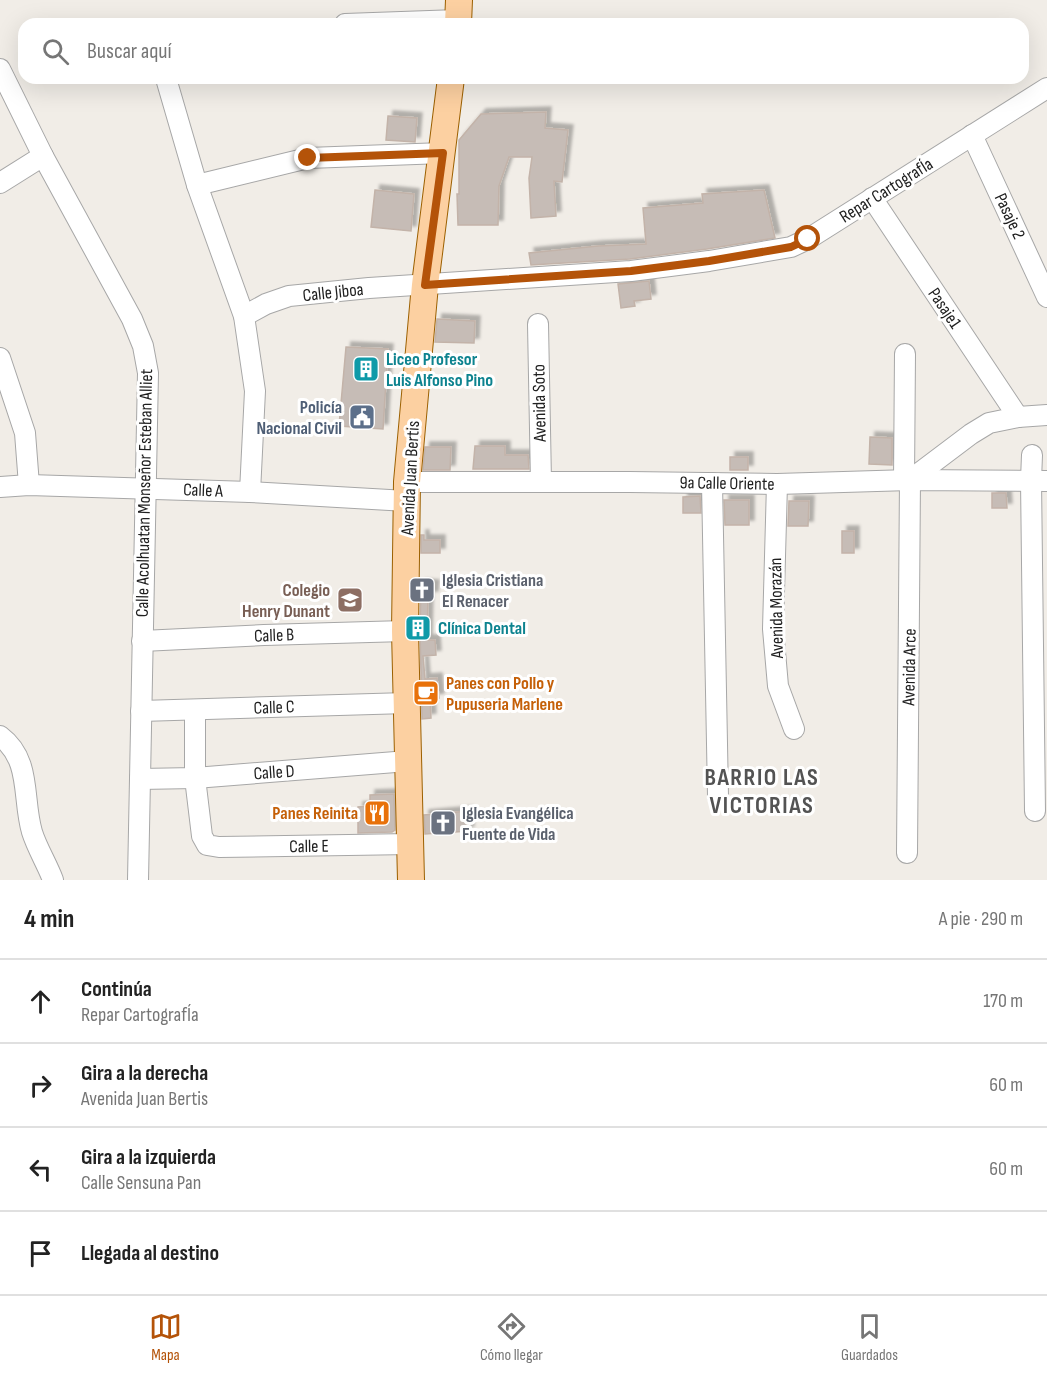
<!DOCTYPE html>
<html lang="es">
<meta charset="utf-8">
<style>
:root{--surface:#fff;--page:#f2f2f2;--text:#222;--muted:#767676;--line:#e0e0e0;--accent:#b45309}
body{margin:0;font-family:"Sofia Sans Condensed",sans-serif;background:var(--page);color:var(--text)}
.stop{position:absolute;width:18px;height:18px;margin:-14px;border:4px solid #b45309;border-radius:50%;background:#fff}
.stop.end{background:#b45309;border-color:#fff;box-shadow:0 2px 6px #0008}
.list{margin:0;padding:0;list-style:none}
h2{display:flex;justify-content:space-between;align-items:center;height:78px;margin:0;padding:0 24px;font-size:26px}
h2 small{font-size:20px;font-weight:400;color:var(--muted)}
.list li{display:grid;grid-template-columns:39px 1fr auto;gap:18px;align-items:center;box-sizing:border-box;height:84px;padding:0 24px;border-top:2px solid var(--line)}
.list b{display:block;font-size:22px;white-space:nowrap}
.list p{margin:0;font-size:20px;white-space:nowrap;color:var(--muted)}
.list em{font-size:20px;font-style:normal;color:var(--muted)}
.icon{flex:none;width:33px;height:33px;fill:none;stroke:currentColor;stroke-width:2;stroke-linecap:round;stroke-linejoin:round}
.map{position:relative;flex:none;width:1047px;height:880px;overflow:hidden}
.search{position:absolute;background:var(--surface);box-shadow:0 6px 24px #0002;left:18px;right:18px;top:18px;height:66px;display:flex;align-items:center;gap:15px;box-sizing:border-box;padding:0 21px;border-radius:18px;color:var(--muted);font-size:22px}
.sheet{height:414px;background:var(--surface)}
nav{display:flex;justify-content:space-around;align-items:center;box-sizing:border-box;height:84px;border-top:2px solid var(--line);background:var(--surface);font-size:16px;color:var(--muted)}
nav a{display:grid;justify-items:center;gap:3px}
nav .on{color:var(--accent)}
.map>svg:first-child{display:block}
.building{fill:#c6bcb6;stroke:#c3b3a9;stroke-width:1.5;filter:url(#shadow)}
.lines{fill:none;stroke-linecap:round;stroke-linejoin:round}
.minor-casing{stroke:#a7a7a7;stroke-width:22}
.major-casing{stroke:#9c6000;stroke-width:28}
.minor{stroke:#fff;stroke-width:20}
.major{stroke:#fcd0a1;stroke-width:26}
.route{stroke:#b45309;stroke-width:8}
.labels{text-anchor:middle;stroke-width:6;stroke-linejoin:round;paint-order:stroke}
.street-label{font-size:18px;fill:#202020;stroke:#fff}
.culture-label{font-size:18px;font-weight:bold;fill:#0d838f;stroke:#fff;text-anchor:start}
.service-label{font-size:18px;font-weight:bold;fill:#4e5e75;stroke:#fff;text-anchor:end}
.worship-label{font-size:18px;font-weight:bold;fill:#5b616d;stroke:#fff;text-anchor:start}
.education-label{font-size:18px;font-weight:bold;fill:#785e54;stroke:#fff;text-anchor:end}
.food-label{font-size:18px;font-weight:bold;fill:#c56008;stroke:#fff;text-anchor:start}
.district-label{font-size:24px;font-weight:bold;letter-spacing:1.5px;fill:#535353;stroke:#fff}
</style>
<div class="map">
<svg width="1047" height="880" viewBox="0 0 1047 880">
<defs>
<filter id="shadow"><feDropShadow dx="5" dy="-5" stdDeviation="1.5" flood-color="#0004"/></filter>
</defs>
<rect width="100%" height="100%" fill="#f1ede7"/>
<g class="building">
<path d="M546,112L545,128L568,130L562,182L554,181L556,216L531,218L529,178L532,157H509L499,186L498,225H458L457,194H459V140L481,114Z"/>
<path d="M388,116L417,118L415,142L386,140Z"/>
<path d="M375,190L414,194L411,231L371,227Z"/>
<path d="M764,190L775,238L707,249L630,259L531,265L529,253L598,246L646,244L643,208L703,203L702,194Z"/>
<path d="M649,281L651,299L634,301L635,306L621,308L618,284Z"/>
<path d="M437,319L475,321L474,343L435,342Z"/>
<path d="M346,347L388,349L383,429L339,426Z"/>
<path d="M870,437L892,438V465L869,464Z"/>
<path d="M475,446H505V455H528L529,469H473Z"/>
<path d="M425,447H451L450,470H423Z"/>
<rect x="730" y="457" width="18" height="13"/>
<path d="M992,493H1006L1007,508H992Z"/>
<path d="M700,496L701,513H683V497Z"/>
<path d="M724,500H749V525H725Z"/>
<path d="M789,501H809L808,526H788Z"/>
<rect x="842" y="531" width="12" height="22"/>
<path d="M421,535H424V540H440V553H421Z"/>
<path d="M421,584L434,585L433,596H428L427,640H435L436,655L423,656L425,679L437,678L439,698L430,699L431,718L422,719L420,631Z"/>
<path d="M394,794L395,830L392,832L358,833V807L370,806V795Z"/>
<path d="M468,811L469,831L425,834L424,815Z"/>
</g>
<g class="lines">
<defs>
<g id="minor">
<path d="M345,24L458,20"/>
<path d="M0,69L43,156L132,319L143,346L148,373L138,880"/>
<path d="M167,78V82L197,185L244,316L255,391L250,492"/>
<path d="M972,135L1047,297"/>
<path d="M0,183L43,156"/>
<path d="M197,185L308,158L443,153"/>
<path d="M872,198L1018,417"/>
<path d="M244,316L266,304L289,296L369,288L631,271L709,261L791,247L808,239L1047,88"/>
<path d="M538,324L541,482"/>
<path d="M0,358L25,433L29,485"/>
<path d="M1032,455L1031,480L1035,811"/>
<path d="M904,480L905,354"/>
<path d="M910,480L971,434L989,423L1018,417L1047,415"/>
<path d="M407,482H630L777,484L910,480L1047,481"/>
<path d="M712,483L718,796"/>
<path d="M777,484L773,629L778,686L794,729"/>
<path d="M0,487L29,485L250,492L407,501"/>
<path d="M142,641L264,635L405,631"/>
<path d="M195,710V778L202,836L207,845L219,847L411,844"/>
<path d="M141,711L407,703"/>
<path d="M0,736C32,760 22,798 32,832C37,848 47,864 53,880"/>
<path d="M140,779L195,778L408,761"/>
<path d="M907,853L910,480"/>
</g>
<g id="major">
<path d="M458,24L459,0"/>
<path d="M411,880L405,631L407,482L425,285L451,78"/>
</g>
</defs>
<use href="#minor" class="minor-casing"/>
<use href="#major" class="major-casing"/>
<use href="#minor" class="minor"/>
<use href="#major" class="major"/>
</g>
<g class="lines">
<path class="route" d="M308,158L443,153L425,285L631,271L709,261L791,247L808,239"/>
</g>
<defs>
<symbol id="building-square" viewBox="-11 -11 22 22"><rect x="-9" y="-9" width="18" height="18" rx="4" fill="#0f9aa8" stroke="#fff"/><path d="M-4-6H4V6H1V3H-1V6H-4ZM-2.5-4.3h1.7v1.8h-1.7ZM.8-4.3h1.7v1.8H.8ZM-2.5-1h1.7V.8h-1.7ZM.8-1h1.7V.8H.8Z" fill="#fff"/></symbol>
<symbol id="civic-square" viewBox="-11 -11 22 22"><rect x="-9" y="-9" width="18" height="18" rx="4" fill="#5c6f8a" stroke="#fff"/><path d="M-.6-6.5H3V-4.5H.6V-3L4-1V1h2V6H-6V1h2V-1L-.6-3ZM-1.2 2.5V6h2.4V2.5Z" fill="#fff"/></symbol>
<symbol id="church-square" viewBox="-11 -11 22 22"><rect x="-9" y="-9" width="18" height="18" rx="4" fill="#6b7280" stroke="#fff"/><path d="M-1.2-6h2.4v3.5h3.3v2.4h-3.3V6h-2.4V-.1h-3.3v-2.4h3.3Z" fill="#fff"/></symbol>
<symbol id="school-square" viewBox="-11 -11 22 22"><rect x="-9" y="-9" width="18" height="18" rx="4" fill="#8d6e63" stroke="#fff"/><path d="M0-5L7-2L0 1L-7-2ZM-4 1L0 2.5L4 1V4Q0 6-4 4Z" fill="#fff"/></symbol>
<symbol id="cafe-square" viewBox="-11 -11 22 22"><rect x="-9" y="-9" width="18" height="18" rx="4" fill="#e8710a" stroke="#fff"/><path d="M-5.5-4.5H6V0H3Q3 3.5 0 3.5H-2.5Q-5.5 3.5-5.5 0ZM3-3.2v2h1.7v-2ZM-6 4.5H4V6H-6Z" fill="#fff"/></symbol>
<symbol id="restaurant-square" viewBox="-11 -11 22 22"><rect x="-9" y="-9" width="18" height="18" rx="4" fill="#e8710a" stroke="#fff"/><path d="M-5-6h1v4h1v-4h1v4h1v-4h1v5L-1.5 .5V6h-2V.5L-5-1ZM5-6V6H3V1.5H1.5Q1.5-4 5-6Z" fill="#fff"/></symbol>
</defs>
<g fill-rule="evenodd">
<use href="#building-square" x="351" y="354" width="30" height="30"/>
<use href="#civic-square" x="347" y="402" width="30" height="30"/>
<use href="#church-square" x="407" y="575" width="30" height="30"/>
<use href="#school-square" x="335" y="585" width="30" height="30"/>
<use href="#building-square" x="403" y="613" width="30" height="30"/>
<use href="#cafe-square" x="411" y="678" width="30" height="30"/>
<use href="#restaurant-square" x="362" y="798" width="30" height="30"/>
<use href="#church-square" x="428" y="808" width="30" height="30"/>
</g>
<g class="labels">
<g class="street-label">
<text transform="translate(886 190) rotate(-32)" y="6">Repar CartografÍa</text>
<text transform="translate(1010 216) rotate(65)" y="6">Pasaje 2</text>
<text transform="translate(333 292) rotate(-6)" y="6">Calle Jiboa</text>
<text transform="translate(945 308) rotate(56)" y="6">Pasaje1</text>
<text transform="translate(539 403) rotate(-91)" y="6">Avenida Soto</text>
<text transform="translate(410 478) rotate(-87)" y="6">Avenida Juan Bertis</text>
<text transform="translate(727 483) rotate(1)" y="6">9a Calle Oriente</text>
<text transform="translate(203 490) rotate(2)" y="6">Calle A</text>
<text transform="translate(144 493) rotate(-89)" y="6">Calle Acolhuatan Monseñor Esteban Alliet</text>
<text transform="translate(776 608) rotate(-91)" y="6">Avenida Morazán</text>
<text transform="translate(274 635) rotate(-2)" y="6">Calle B</text>
<text transform="translate(909 667) rotate(-89)" y="6">Avenida Arce</text>
<text transform="translate(274 707) rotate(-2)" y="6">Calle C</text>
<text transform="translate(274 772) rotate(-4)" y="6">Calle D</text>
<text transform="translate(309 846) rotate(-1)" y="6">Calle E</text>
</g>
<g class="culture-label">
<text x="386" y="365">Liceo Profesor<tspan x="386" dy="21">Luis Alfonso Pino</tspan></text>
<text x="438" y="634">Clínica Dental</text>
</g>
<g class="service-label">
<text x="342" y="413">Policía<tspan x="342" dy="21">Nacional Civil</tspan></text>
</g>
<g class="worship-label">
<text x="442" y="586">Iglesia Cristiana<tspan x="442" dy="21">El Renacer</tspan></text>
<text x="462" y="819">Iglesia Evangélica<tspan x="462" dy="21">Fuente de Vida</tspan></text>
</g>
<g class="education-label">
<text x="330" y="596">Colegio<tspan x="330" dy="21">Henry Dunant</tspan></text>
</g>
<g class="food-label">
<text x="446" y="689">Panes con Pollo y<tspan x="446" dy="21">Pupuseria Marlene</tspan></text>
<text x="358" y="819" text-anchor="end">Panes Reinita</text>
</g>
<g class="district-label">
<text x="762" y="785">BARRIO LAS<tspan x="762" dy="28">VICTORIAS</tspan></text>
</g>
</g>
</svg>
<div class="stop" style="left:808px;top:239px"></div>
<div class="stop end" style="left:308px;top:158px"></div>
<div class="search"><svg class="icon" aria-label="search" viewBox="0 0 24 24"><circle cx="10" cy="10" r="6"/><path d="M15 15l6 6"/></svg>Buscar aquí</div>
</div>
<section class="sheet">
<h2>4 min<small>A pie · 290 m</small></h2>
<ul class="list">
<li><svg class="icon" aria-label="ahead" viewBox="0 0 24 24"><path d="M12 20V5M6 11l6-6 6 6"/></svg><div><b>Continúa</b><p>Repar CartografÍa</p></div><em>170 m</em></li>
<li><svg class="icon" aria-label="right" viewBox="0 0 24 24"><path d="M7 20v-9h11M14 6l5 5-5 5"/></svg><div><b>Gira a la derecha</b><p>Avenida Juan Bertis</p></div><em>60 m</em></li>
<li><svg class="icon" aria-label="left" viewBox="0 0 24 24"><path d="M17 20v-9H6M10 6l-5 5 5 5"/></svg><div><b>Gira a la izquierda</b><p>Calle Sensuna Pan</p></div><em>60 m</em></li>
<li><svg class="icon" aria-label="arrive" viewBox="0 0 24 24"><path d="M6 21V4h12l-3 4 3 4H6"/></svg><div><b>Llegada al destino</b></div></li>
</ul>
</section>
<nav>
<a class="on"><svg class="icon" aria-label="map" viewBox="0 0 24 24"><path d="M3 6l6-2 6 2 6-2v14l-6 2-6-2-6 2zM9 4v14M15 6v14"/></svg>Mapa</a>
<a><svg class="icon" aria-label="directions" viewBox="0 0 24 24"><path d="M12 3l9 9-9 9-9-9zM9 14v-3h6M13 9l2 2-2 2"/></svg>Cómo llegar</a>
<a><svg class="icon" aria-label="saved" viewBox="0 0 24 24"><path d="M7 4h10v16l-5-4-5 4z"/></svg>Guardados</a>
</nav>
